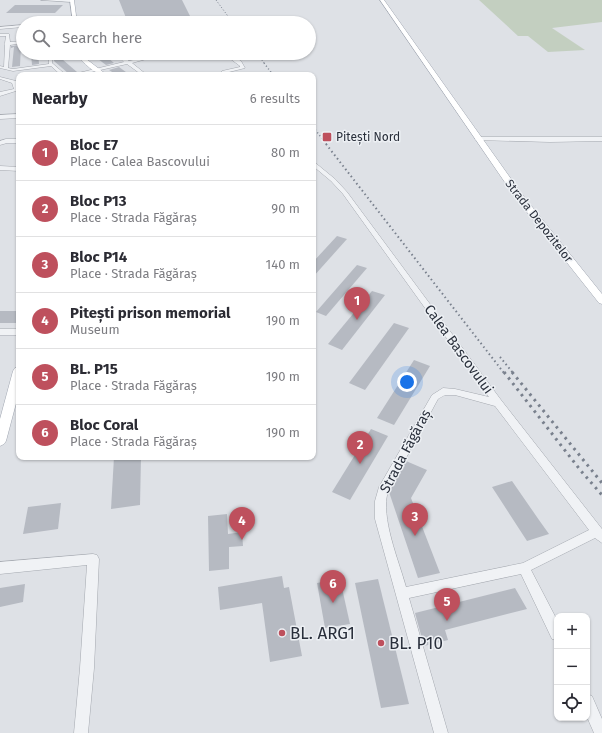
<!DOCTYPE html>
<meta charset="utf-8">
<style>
:root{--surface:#fff;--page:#f7f7f7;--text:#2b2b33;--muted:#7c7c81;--line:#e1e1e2;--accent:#be505d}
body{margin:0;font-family:"Fira Sans",sans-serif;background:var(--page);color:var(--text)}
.controls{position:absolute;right:12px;bottom:12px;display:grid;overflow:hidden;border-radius:8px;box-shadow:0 1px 3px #0004}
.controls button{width:36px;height:36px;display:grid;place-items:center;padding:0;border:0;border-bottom:1px solid var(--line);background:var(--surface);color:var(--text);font:20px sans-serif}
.you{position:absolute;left:407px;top:382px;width:14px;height:14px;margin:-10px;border:3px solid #fff;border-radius:50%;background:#1a73e8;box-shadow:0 0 0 6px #1a73e833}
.badge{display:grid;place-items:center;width:26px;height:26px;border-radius:50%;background:var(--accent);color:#fff;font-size:13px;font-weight:700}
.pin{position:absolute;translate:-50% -33px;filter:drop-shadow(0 1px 2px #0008)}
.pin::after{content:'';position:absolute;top:21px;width:14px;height:12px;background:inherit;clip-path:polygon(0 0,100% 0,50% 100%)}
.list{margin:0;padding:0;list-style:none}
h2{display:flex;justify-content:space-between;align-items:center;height:52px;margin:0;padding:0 16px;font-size:17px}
h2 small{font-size:13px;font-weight:400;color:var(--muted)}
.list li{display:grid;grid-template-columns:26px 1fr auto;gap:12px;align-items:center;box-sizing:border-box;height:56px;padding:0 16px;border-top:1px solid var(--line)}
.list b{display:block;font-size:15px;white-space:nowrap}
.list p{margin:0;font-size:13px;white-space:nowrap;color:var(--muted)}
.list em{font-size:13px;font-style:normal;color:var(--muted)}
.icon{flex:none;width:22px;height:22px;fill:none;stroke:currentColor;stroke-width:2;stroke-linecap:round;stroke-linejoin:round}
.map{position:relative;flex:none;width:602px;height:733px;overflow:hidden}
.search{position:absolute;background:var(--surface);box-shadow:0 1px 3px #0004;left:16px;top:16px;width:300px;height:44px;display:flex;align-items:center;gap:10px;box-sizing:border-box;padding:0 14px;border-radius:22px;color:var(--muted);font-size:15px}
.panel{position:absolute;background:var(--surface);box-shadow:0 1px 3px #0004;left:16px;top:72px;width:300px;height:388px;border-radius:8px}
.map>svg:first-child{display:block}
.green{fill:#c3cfc0}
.building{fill:#b6bac2}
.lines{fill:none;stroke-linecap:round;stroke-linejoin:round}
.minor-casing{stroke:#a4a8af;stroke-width:1}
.major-casing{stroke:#9fa5b0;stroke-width:1}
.minor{fill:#f0f2f5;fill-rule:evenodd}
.major{fill:#fff;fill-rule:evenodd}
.rail-far3{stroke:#79808d;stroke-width:1;stroke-dasharray:1 2;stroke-linecap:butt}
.rail-far2{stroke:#79808d;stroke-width:1.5;stroke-dasharray:1 2.5;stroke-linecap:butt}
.rail-far1{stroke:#79808d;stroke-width:2;stroke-dasharray:1.5 3;stroke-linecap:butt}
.rail{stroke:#79808d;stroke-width:3;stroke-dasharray:2.5 4.5;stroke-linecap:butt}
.poi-dot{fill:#be505d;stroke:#edf0f4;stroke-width:1.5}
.labels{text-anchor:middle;stroke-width:3;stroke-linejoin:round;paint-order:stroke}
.far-poi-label{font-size:12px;fill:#292f3b;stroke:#edf0f4;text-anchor:start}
.far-street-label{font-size:12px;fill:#292f3b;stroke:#edf0f4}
.street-label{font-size:14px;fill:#292f3b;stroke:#edf0f4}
.near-poi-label{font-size:17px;fill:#292f3b;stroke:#edf0f4;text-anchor:start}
</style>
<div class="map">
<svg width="602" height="733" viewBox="0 0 602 733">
<rect width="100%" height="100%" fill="#dee1e6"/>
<path class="green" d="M479,0H602V22L552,28L585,50L548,52L528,36H518Z"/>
<g class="building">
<path d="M119,0H182L192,20L153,23H128Z"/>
<path d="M15,5H63L55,13H6Z"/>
<path d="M21,45L20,66L12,67L14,47L11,48V46Z"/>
<path d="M31,53H38L39,64L32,65Z"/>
<path d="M54,53H55L77,72L69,74L54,61Z"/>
<path d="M90,53H102L114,63L106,65Z"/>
<path d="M119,67L130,75H117L109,70Z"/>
<path d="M337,236L347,239L313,277V262Z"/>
<path d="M357,265L367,268L326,316L316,312Z"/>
<path d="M372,291L385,295L342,350L328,344Z"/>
<rect x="0" y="311" width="19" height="12"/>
<path d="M394,323L409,328L365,390L349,383Z"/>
<path d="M414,360L430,366L394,425L377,418Z"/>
<path d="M371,429L388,436L350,500L332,492Z"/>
<path d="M114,457H141L140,505L111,509Z"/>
<path d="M406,461L427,470L411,498L440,573L418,578L389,492Z"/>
<path d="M512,481L539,520L549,534L527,541L492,487Z"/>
<path d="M61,503L58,529L23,534L28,507Z"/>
<path d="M227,514L228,534L242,532L243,546L229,547V569L209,571L208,516Z"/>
<path d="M282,576L284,588L289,587L302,656L270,662L262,603L220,610L218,587Z"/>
<path d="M340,579L350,624L325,628L317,583Z"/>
<path d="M378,579L409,704L381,708L355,583Z"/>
<path d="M25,584L23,602L0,607V588Z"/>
<path d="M515,588L527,609L445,630L448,640L424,646L415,613Z"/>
</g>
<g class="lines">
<defs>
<g id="minor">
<path d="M41,0H72L74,1L72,2Z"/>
<path d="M74,21L75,23H58L60,22Z"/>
<path d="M23,25V27L0,29V27Z"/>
<path d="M0,34H9L10,42L23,41V43L10,45L8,68L13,69L49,64L48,53H52V63L66,75H61L51,66L13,71L0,68V66L4,67L5,45L4,44L5,43L6,36H0Z"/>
<path d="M114,53H119L129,61L150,56L229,55L239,53L240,56L234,57L241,61L245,68L225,73L224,75H220L222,71L240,67V66L228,57L150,58L132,63L147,75H142L127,64L78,75H70L124,62Z"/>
<path d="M0,77L16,81L19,90L0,96V92L14,89L12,83L0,79Z"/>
<path d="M19,114V118L0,119V115Z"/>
<path d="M478,137H602V141L550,142L476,140L475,139Z"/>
<path d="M6,139H19V143H7L0,145V141Z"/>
<path d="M313,161L335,179L347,192L501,400L602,529V543L595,538L531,570L557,620V640L552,639L521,574L409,598L448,733H434L375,519V501L379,487L432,395L443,388L455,389L489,397L343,194L331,181L313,166ZM445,395H455L495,406L589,530L523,563L406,587C399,561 380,517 388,491L438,399Z"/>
<path d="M0,166L19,167V171L0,170Z"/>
<rect x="0" y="329" width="19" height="6"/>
<path d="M93,554L97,555L99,559L94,668L88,733H74L80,668L87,565L0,574V562Z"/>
<path d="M587,694L592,696L602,719V733H594L587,717Z"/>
</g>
<g id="major">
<path d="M70,0H74L77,23H73Z"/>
<path d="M380,0H384L521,193L602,294V304L599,303L515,197Z"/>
<path d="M76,53H82L85,58L107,75C95,75 83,63 76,53Z"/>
<path d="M19,367V392L6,441L4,444L0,446V419L13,371L15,368Z"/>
</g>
</defs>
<use href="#minor" class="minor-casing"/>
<use href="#major" class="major-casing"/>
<use href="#minor" class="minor"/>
<use href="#major" class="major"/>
<g class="rail-far3">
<path d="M216,0L233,23"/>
<path d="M256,53L265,64"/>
</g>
<g class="rail-far2">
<path d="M264,63L273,75"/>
<path d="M313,127L327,145"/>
</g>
<g class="rail-far1">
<path d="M326,144L504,373"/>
<path d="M500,357L513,373"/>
</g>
<g class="rail">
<path d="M504,372L581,471L602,495"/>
<path d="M512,372L602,483"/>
</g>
</g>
<g class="poi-dot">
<rect x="322" y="132" width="10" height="10" rx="2"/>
<circle cx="282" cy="633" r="4"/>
<circle cx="381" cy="643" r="4"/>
</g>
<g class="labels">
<g class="far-poi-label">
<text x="336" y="141">Pitești Nord</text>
</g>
<g class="far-street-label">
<text transform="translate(539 221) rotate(52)" y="4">Strada Depozitelor</text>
</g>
<g class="street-label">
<text transform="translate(459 349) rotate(54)" y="5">Calea Bascovului</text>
<text transform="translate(405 451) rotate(-62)" y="5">Strada Făgăraș</text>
</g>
<g class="near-poi-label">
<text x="290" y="639">BL. ARG1</text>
<text x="389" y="649">BL. P10</text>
</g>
</g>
</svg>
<div class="controls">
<button>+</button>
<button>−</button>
<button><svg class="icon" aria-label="locate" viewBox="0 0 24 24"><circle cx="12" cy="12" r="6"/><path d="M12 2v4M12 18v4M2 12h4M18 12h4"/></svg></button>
</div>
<div class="you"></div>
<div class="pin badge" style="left:357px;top:320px">1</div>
<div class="pin badge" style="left:360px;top:464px">2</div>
<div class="pin badge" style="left:415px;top:536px">3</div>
<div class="pin badge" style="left:242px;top:540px">4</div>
<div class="pin badge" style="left:447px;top:621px">5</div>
<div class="pin badge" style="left:333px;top:603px">6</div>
<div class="search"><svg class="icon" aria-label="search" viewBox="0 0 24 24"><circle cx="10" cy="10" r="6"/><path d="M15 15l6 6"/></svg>Search here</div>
<section class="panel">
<h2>Nearby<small>6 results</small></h2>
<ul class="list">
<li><span class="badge">1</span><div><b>Bloc E7</b><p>Place · Calea Bascovului</p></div><em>80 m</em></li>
<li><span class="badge">2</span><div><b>Bloc P13</b><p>Place · Strada Făgăraș</p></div><em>90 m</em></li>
<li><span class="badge">3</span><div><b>Bloc P14</b><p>Place · Strada Făgăraș</p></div><em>140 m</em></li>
<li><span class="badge">4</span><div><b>Pitești prison memorial</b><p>Museum</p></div><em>190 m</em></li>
<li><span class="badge">5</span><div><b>BL. P15</b><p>Place · Strada Făgăraș</p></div><em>190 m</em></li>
<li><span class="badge">6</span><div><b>Bloc Coral</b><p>Place · Strada Făgăraș</p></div><em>190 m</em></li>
</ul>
</section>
</div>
